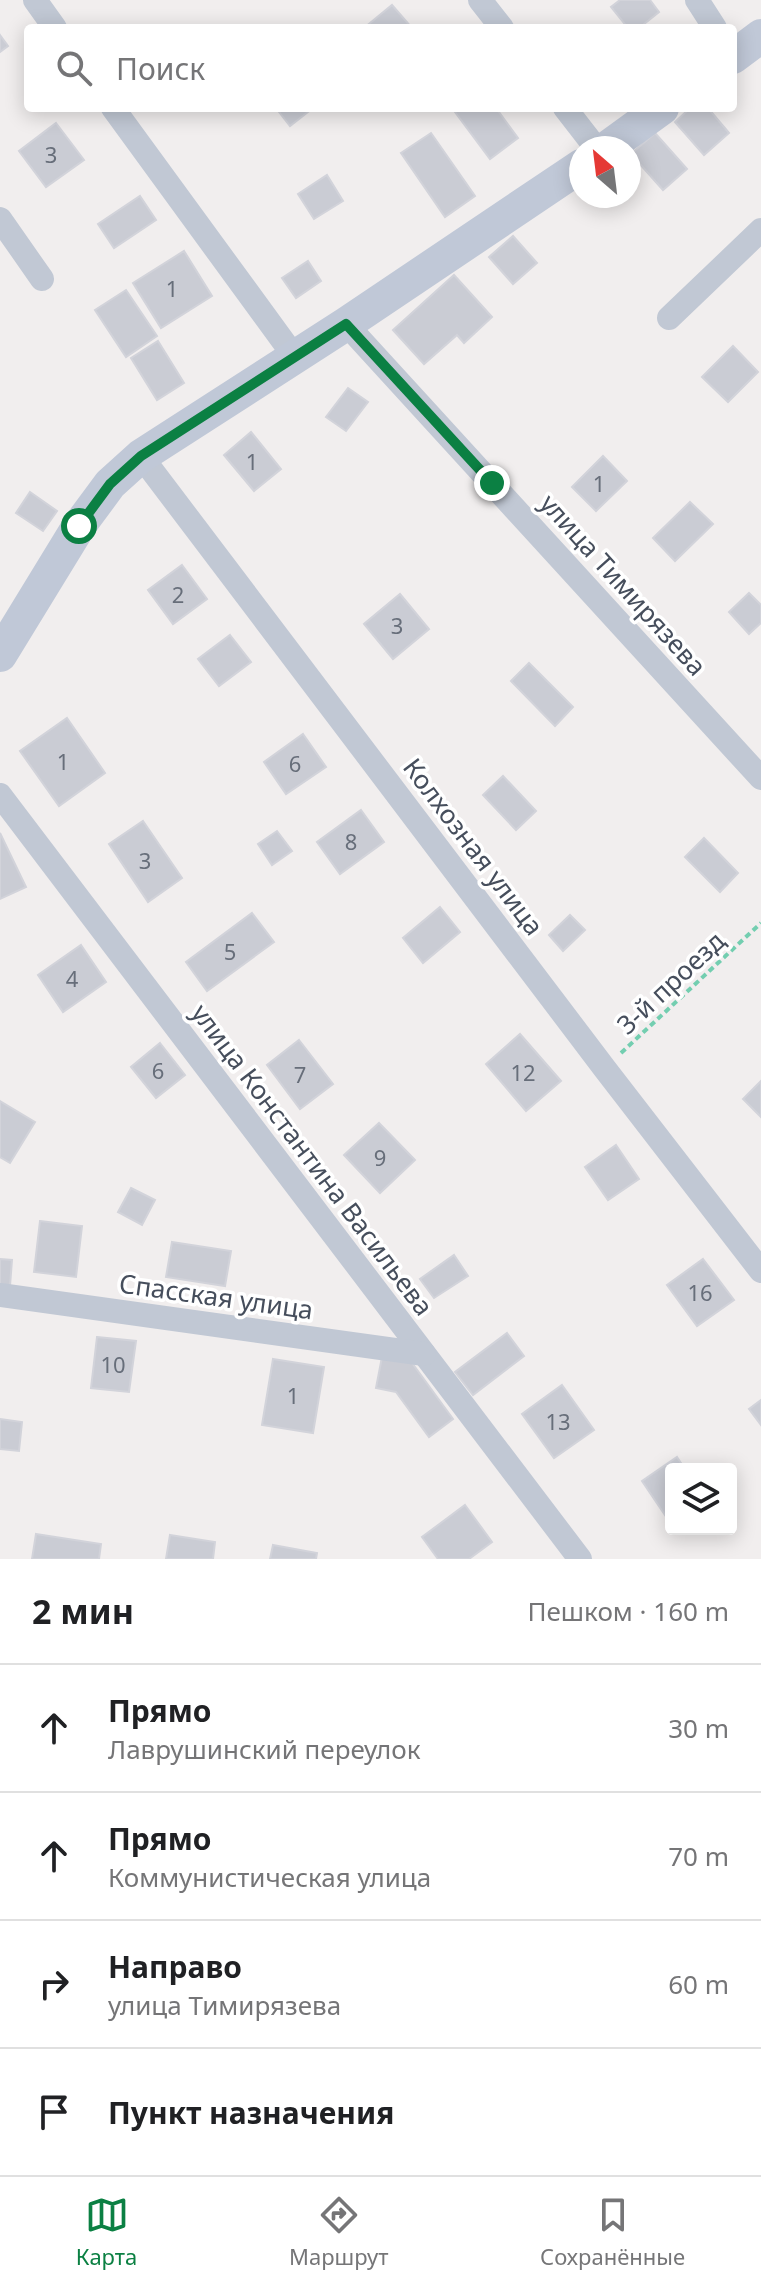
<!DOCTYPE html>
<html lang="ru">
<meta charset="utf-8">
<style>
:root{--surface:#fff;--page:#f2f2f2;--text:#202124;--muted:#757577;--line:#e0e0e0;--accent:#0b8043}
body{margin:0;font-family:"Noto Sans",sans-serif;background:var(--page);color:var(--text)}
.controls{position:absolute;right:24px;bottom:24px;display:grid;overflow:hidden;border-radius:8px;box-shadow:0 4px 20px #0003}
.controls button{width:72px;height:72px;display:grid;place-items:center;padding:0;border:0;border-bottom:2px solid var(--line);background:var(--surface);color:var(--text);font:40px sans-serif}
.compass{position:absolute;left:569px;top:136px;width:72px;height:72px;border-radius:50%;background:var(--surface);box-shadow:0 4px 20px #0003;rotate:332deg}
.stop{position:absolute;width:24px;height:24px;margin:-18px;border:6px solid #0b8043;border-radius:50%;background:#fff}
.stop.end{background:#0b8043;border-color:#fff;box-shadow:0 2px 8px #0008}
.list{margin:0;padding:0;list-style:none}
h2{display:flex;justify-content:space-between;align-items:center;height:104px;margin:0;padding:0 32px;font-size:34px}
h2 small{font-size:26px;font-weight:400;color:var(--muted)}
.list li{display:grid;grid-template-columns:52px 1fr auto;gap:24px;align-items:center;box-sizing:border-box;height:128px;padding:0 32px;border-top:2px solid var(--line)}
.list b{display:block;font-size:30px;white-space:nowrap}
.list p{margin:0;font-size:26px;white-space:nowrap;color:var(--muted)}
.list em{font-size:26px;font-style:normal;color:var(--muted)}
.icon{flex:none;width:44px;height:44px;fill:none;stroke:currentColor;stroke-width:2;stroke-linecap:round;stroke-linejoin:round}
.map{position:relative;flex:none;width:761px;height:1559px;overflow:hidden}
.search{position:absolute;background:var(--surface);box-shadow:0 4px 20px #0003;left:24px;right:24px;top:24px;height:88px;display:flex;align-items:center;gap:20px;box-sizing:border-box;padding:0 28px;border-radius:8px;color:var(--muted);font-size:30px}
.sheet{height:616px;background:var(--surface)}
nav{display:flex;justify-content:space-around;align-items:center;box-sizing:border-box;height:112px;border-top:2px solid var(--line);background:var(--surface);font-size:22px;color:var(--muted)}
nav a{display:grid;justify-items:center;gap:4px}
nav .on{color:var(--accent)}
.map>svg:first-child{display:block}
.building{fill:#caccd4;stroke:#d2d3da;stroke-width:2}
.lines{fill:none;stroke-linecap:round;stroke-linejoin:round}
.path{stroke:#73ceb0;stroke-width:4;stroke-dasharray:6 4;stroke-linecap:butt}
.street{stroke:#c1c8d4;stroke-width:24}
.secondary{stroke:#c0c8d7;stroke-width:34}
.route{stroke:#0b8043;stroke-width:10}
.labels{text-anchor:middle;stroke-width:7;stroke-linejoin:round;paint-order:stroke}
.number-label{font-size:22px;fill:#676e7a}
.street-label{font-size:26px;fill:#464e5c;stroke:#fff}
</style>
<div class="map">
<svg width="761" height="1559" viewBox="0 0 761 1559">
<rect width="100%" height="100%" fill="#f1eeee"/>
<g class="building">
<path d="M620,0H650L659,12L639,28H628L611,7Z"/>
<path d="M392,5L412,28H364Z"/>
<path d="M0,35L8,46L0,52Z"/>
<path d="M276,108H313L290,126Z"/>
<path d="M452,108H496L518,138L490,159Z"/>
<path d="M690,108H708L729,133L704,155L675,122Z"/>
<path d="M56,123L84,160L46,187L19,151Z"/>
<path d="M431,133L475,196L445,217L401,153Z"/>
<path d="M655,133L687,169L663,190L631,154Z"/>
<path d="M327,175L343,201L314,219L298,194Z"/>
<path d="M140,196L156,220L114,248L98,224Z"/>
<path d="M513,236L537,263L513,284L489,257Z"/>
<path d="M184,251L212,296L161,328L133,283Z"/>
<path d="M308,261L321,281L296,298L282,278Z"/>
<path d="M454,275L492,317L464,343L457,335L424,364L393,330Z"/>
<path d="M126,290L157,336L126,357L95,310Z"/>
<path d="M158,341L184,383L157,400L131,358Z"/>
<path d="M733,346L758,372L728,402L702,377Z"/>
<path d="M348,388L368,402L346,431L326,417Z"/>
<path d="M251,432L281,469L254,491L224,455Z"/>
<path d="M603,456L627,481L596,511L572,487Z"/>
<path d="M30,492L57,511L43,531L16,513Z"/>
<path d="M690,502L713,524L675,561L653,538Z"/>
<path d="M182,565L207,599L173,624L148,590Z"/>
<path d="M749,593L761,605V623L749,634L729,612Z"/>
<path d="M400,594L429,629L393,659L364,624Z"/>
<path d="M230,635L251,662L219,686L198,659Z"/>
<path d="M529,663L573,707L555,726L511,681Z"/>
<path d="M67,718L105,773L59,806L20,751Z"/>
<path d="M303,734L326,767L286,794L264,762Z"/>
<path d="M503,776L536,811L516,830L483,795Z"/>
<path d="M361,810L384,842L340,874L317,842Z"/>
<path d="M143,821L182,878L148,902L109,844Z"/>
<path d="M277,831L292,851L272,865L258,844Z"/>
<path d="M0,833L26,887L0,899Z"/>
<path d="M704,838L738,873L720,892L685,857Z"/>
<path d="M440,907L460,932L423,963L403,938Z"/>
<path d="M252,913L274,942L207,991L186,962Z"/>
<path d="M570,915L585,930L563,951L549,935Z"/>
<path d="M81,945L106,982L63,1012L38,975Z"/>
<path d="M520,1034L561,1081L526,1111L486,1064Z"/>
<path d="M299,1040L333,1084L300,1109L267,1065Z"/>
<path d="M160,1043L185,1075L156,1098L131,1067Z"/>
<path d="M761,1081V1117L743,1099Z"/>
<path d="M0,1101L35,1122L10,1163L0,1157Z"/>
<path d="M379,1123L415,1160L380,1193L344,1155Z"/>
<path d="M616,1145L639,1179L608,1200L585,1167Z"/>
<path d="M131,1188L155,1200L142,1225L118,1212Z"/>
<path d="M40,1221L82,1226L76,1277L34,1272Z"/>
<path d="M172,1242L231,1251L225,1286L166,1277Z"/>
<path d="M454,1255L468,1276L434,1298L420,1279Z"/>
<path d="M0,1259L12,1260L10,1286L0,1285Z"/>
<path d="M703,1259L734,1300L697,1326L667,1285Z"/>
<path d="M507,1333L524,1356L473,1395L455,1372Z"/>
<path d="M97,1337L136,1341L129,1392L91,1388Z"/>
<path d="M382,1357L412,1363L453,1419L429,1437L396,1392L376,1388Z"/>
<path d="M273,1359L324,1367L313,1433L262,1425Z"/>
<path d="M562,1385L594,1430L554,1458L522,1414Z"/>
<path d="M761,1400V1425L749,1409Z"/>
<path d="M0,1419L22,1422L19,1451L0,1449Z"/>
<path d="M677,1457L685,1469H671V1524L642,1481Z"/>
<path d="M465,1505L492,1542L469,1559H438L422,1537Z"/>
<path d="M36,1534L101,1544L99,1559H32Z"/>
<path d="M170,1535L215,1542L213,1559H166Z"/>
<path d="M273,1545L317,1553L316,1559H270Z"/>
</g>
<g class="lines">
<path class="path" d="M621,1053L761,923"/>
<g class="street">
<path d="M35,0L55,28"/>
<path d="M480,0L502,28"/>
<path d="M697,0L715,28"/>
<path d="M113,108L294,356"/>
<path d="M565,108L596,148"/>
<path d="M0,219L42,279"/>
<path d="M669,318L761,230"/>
<path d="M346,324L761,778"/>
<path d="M141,456L605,1069L761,1271"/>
<path d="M0,795L580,1559"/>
<path d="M0,1295L424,1354"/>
</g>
<g class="secondary">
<path d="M733,57L761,36"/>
<path d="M607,148L662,108"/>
<path d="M0,655L79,526L110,484L141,456L346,324L581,166"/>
</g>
</g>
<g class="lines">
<path class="route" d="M79,526L110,484L141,456L346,324L492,483"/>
</g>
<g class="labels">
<g class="number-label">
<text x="51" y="163">3</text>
<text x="172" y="297">1</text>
<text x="252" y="470">1</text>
<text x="599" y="492">1</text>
<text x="178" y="603">2</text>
<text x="397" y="634">3</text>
<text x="63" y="770">1</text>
<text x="295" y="772">6</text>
<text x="351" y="850">8</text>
<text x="145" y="869">3</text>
<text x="230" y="960">5</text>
<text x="72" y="987">4</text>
<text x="158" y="1079">6</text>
<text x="523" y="1081">12</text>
<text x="300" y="1083">7</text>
<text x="380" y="1166">9</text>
<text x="700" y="1301">16</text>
<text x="113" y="1373">10</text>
<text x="293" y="1404">1</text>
<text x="558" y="1430">13</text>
</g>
<g class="street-label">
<text transform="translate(623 585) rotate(48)" y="9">улица Тимирязева</text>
<text transform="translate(473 847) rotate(53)" y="9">Колхозная улица</text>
<text transform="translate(671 983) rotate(-43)" y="9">3-й проезд</text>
<text transform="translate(312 1160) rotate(53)" y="9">улица Константина Васильева</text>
<text transform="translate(216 1297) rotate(8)" y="9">Спасская улица</text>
</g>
</g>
</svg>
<div class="controls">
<button><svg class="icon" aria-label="layers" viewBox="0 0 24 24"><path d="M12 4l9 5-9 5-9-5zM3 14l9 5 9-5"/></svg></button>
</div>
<svg class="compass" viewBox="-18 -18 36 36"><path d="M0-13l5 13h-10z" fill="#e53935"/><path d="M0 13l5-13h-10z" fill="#757577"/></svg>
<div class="stop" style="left:79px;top:526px"></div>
<div class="stop end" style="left:492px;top:483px"></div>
<div class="search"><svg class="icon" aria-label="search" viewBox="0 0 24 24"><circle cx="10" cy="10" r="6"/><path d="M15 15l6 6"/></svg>Поиск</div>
</div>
<section class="sheet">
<h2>2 мин<small>Пешком · 160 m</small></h2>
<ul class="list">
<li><svg class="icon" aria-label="ahead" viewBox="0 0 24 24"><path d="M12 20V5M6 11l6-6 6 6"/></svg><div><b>Прямо</b><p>Лаврушинский переулок</p></div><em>30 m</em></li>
<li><svg class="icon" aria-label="ahead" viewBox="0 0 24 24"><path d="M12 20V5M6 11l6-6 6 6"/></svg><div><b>Прямо</b><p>Коммунистическая улица</p></div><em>70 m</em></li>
<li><svg class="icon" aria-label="right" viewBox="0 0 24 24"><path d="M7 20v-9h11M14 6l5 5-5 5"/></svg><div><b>Направо</b><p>улица Тимирязева</p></div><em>60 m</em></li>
<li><svg class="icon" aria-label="arrive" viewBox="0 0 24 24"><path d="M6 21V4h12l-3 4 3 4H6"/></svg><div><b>Пункт назначения</b></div></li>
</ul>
</section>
<nav>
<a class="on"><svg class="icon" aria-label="map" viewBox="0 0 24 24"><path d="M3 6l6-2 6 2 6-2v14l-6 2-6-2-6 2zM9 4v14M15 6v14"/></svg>Карта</a>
<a><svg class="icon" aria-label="directions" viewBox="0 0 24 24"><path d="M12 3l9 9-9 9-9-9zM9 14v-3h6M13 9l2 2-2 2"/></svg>Маршрут</a>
<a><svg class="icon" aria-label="saved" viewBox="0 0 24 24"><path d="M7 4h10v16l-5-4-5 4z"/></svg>Сохранённые</a>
</nav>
